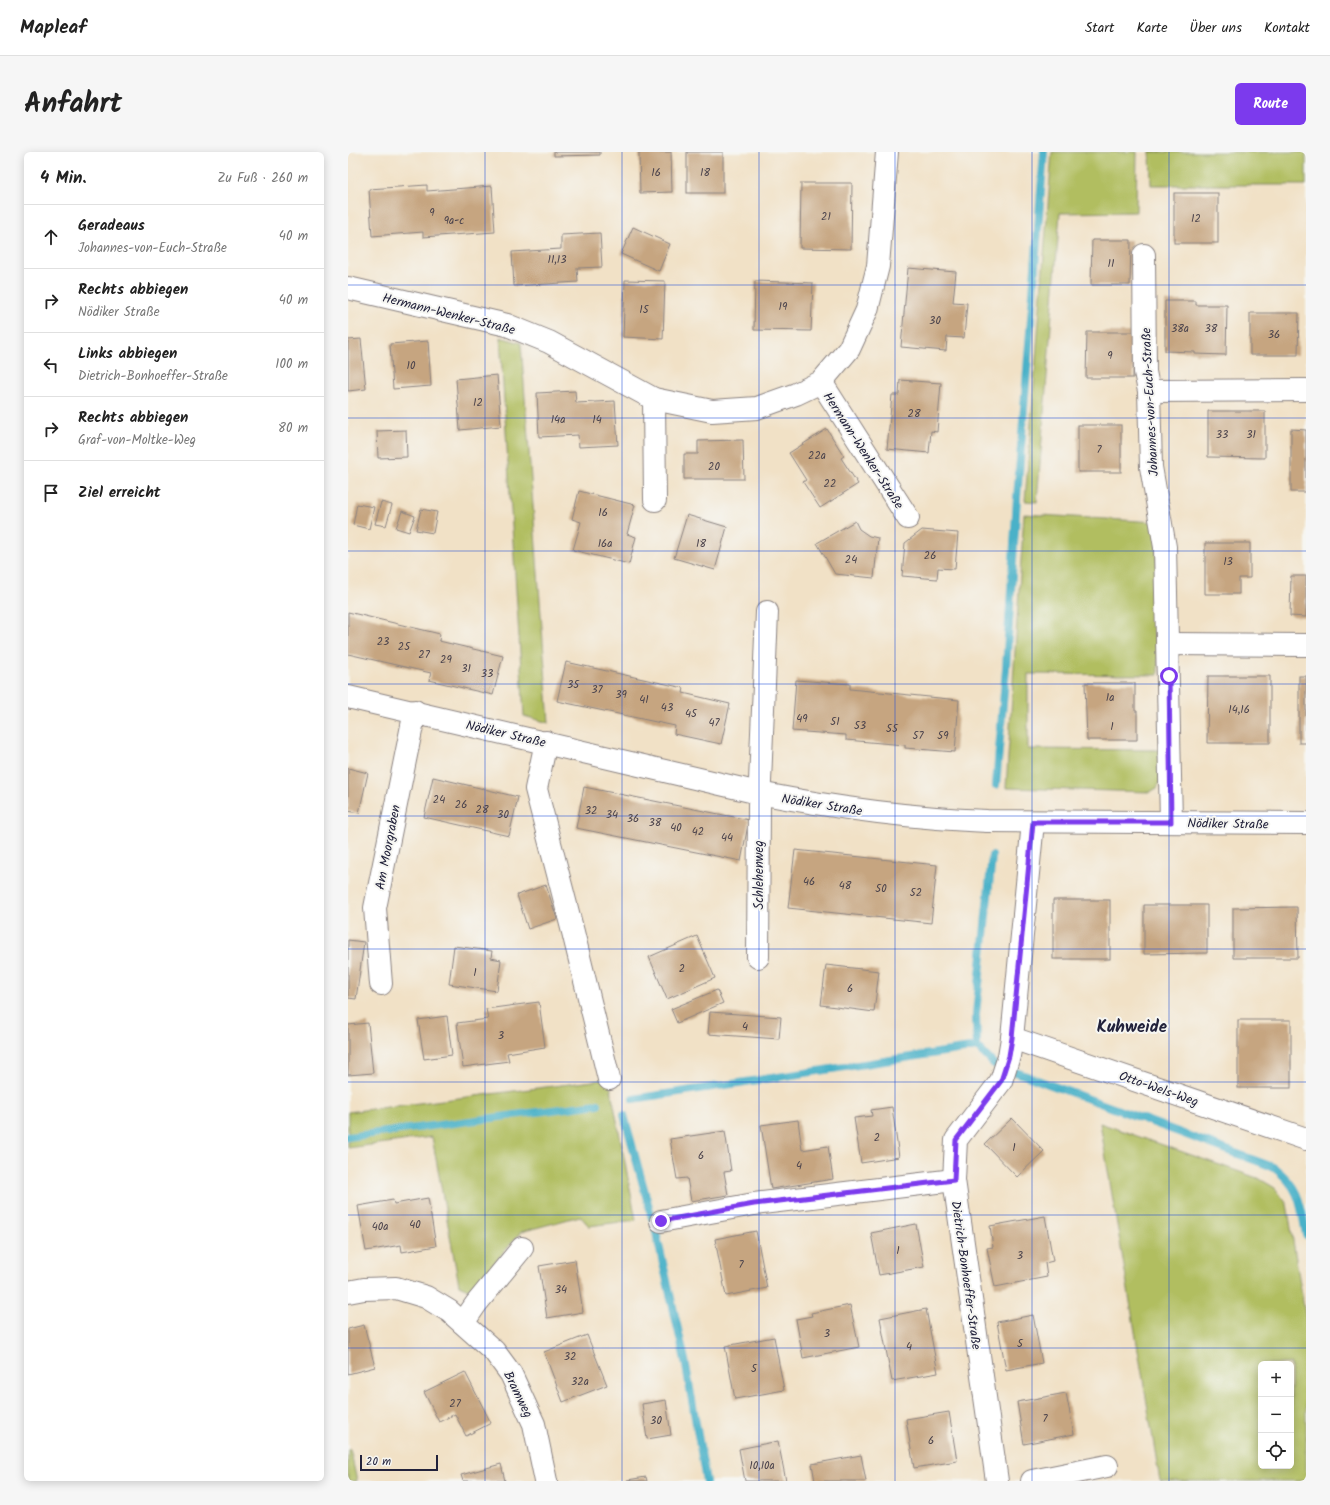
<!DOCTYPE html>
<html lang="de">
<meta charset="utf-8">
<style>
:root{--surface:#fff;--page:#f6f6f6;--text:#222;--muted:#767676;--line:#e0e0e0;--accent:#7c3aed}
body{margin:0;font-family:Kalam,sans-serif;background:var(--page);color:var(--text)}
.controls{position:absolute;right:12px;bottom:12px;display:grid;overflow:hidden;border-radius:6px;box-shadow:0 2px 10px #0003}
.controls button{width:36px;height:36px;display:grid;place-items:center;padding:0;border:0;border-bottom:1px solid var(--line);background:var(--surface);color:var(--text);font:20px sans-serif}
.scale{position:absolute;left:12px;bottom:10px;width:78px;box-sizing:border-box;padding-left:4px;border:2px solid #22223b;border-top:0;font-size:11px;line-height:14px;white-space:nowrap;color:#22223b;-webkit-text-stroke:3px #f6f6f2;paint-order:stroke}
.stop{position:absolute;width:12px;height:12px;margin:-9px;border:3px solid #7c3aed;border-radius:50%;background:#fff}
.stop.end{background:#7c3aed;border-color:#fff;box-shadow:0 1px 4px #0008}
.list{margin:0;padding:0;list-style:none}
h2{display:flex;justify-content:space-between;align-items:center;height:52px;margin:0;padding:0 16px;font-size:17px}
h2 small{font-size:13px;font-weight:400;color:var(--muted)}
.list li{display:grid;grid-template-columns:26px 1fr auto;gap:12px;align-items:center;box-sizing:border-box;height:64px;padding:0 16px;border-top:1px solid var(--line)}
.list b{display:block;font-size:15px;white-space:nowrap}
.list p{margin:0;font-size:13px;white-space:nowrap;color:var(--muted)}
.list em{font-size:13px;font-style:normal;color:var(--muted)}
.icon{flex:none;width:22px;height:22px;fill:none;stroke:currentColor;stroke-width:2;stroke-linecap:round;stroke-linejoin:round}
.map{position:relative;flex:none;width:958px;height:1329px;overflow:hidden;border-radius:6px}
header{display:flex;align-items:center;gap:24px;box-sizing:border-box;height:56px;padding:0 20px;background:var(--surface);border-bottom:1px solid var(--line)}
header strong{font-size:19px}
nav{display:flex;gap:22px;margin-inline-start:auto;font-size:14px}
.intro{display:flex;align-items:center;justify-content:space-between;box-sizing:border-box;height:96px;padding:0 24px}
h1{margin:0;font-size:28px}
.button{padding:10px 18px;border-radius:6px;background:var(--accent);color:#fff;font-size:14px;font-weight:700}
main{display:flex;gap:24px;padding:0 24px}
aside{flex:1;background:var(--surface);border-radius:6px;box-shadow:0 2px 10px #0003}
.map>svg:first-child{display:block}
.green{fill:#b1be60;stroke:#6a704e;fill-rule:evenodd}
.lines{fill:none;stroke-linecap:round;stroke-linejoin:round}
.stream{stroke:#49b1c8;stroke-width:8}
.building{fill:#c6a580}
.minor-casing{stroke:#8a8280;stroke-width:24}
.minor{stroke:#fff;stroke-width:22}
.route{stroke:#7c3aed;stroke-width:5}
.grid{fill:none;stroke:#1d4ed8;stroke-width:1;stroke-opacity:0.55}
.labels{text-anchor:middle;stroke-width:4;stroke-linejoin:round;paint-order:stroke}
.number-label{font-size:11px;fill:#4b434c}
.street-label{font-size:13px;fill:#22223b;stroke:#f6f6f2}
.district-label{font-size:17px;font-weight:bold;fill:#22223b;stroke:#f6f6f2}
</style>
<header>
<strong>Mapleaf</strong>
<nav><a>Start</a><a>Karte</a><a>Über uns</a><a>Kontakt</a></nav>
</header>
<div class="intro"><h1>Anfahrt</h1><a class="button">Route</a></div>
<main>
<aside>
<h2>4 Min.<small>Zu Fuß · 260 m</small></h2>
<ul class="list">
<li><svg class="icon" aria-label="ahead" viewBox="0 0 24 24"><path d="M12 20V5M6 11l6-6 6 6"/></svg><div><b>Geradeaus</b><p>Johannes-von-Euch-Straße</p></div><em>40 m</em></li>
<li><svg class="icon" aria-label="right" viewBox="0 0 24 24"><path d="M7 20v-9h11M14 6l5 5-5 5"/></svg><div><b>Rechts abbiegen</b><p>Nödiker Straße</p></div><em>40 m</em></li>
<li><svg class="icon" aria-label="left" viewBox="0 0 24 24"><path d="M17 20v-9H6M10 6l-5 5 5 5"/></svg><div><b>Links abbiegen</b><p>Dietrich-Bonhoeffer-Straße</p></div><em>100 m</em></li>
<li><svg class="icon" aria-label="right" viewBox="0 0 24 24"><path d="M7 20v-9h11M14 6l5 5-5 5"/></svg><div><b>Rechts abbiegen</b><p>Graf-von-Moltke-Weg</p></div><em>80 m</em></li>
<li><svg class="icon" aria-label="arrive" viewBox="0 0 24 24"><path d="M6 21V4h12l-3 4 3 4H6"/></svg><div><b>Ziel erreicht</b></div></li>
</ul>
</aside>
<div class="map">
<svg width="958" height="1329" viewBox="0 0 958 1329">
<rect width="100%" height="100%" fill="#f6f6f2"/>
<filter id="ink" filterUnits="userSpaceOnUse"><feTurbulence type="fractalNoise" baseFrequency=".025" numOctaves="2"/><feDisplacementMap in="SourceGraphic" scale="8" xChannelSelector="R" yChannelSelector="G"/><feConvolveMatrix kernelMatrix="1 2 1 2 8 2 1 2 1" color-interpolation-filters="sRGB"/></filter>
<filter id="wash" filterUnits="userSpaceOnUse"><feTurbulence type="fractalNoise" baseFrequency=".012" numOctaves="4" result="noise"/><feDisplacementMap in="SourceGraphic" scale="16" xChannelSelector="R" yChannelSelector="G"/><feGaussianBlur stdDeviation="0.9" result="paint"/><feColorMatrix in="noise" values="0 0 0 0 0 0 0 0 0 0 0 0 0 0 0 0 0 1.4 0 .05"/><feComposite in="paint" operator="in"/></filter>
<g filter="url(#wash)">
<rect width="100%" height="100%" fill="#f1e1c6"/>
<g class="green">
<path d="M704,0H789L788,60L712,61L689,350L677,349Z"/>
<path d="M802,0H958V33H803Z"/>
<path d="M152,185L173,191L201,571L176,564Z"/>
<path d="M676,362L808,370L810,523L680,522V597L811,598L812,630L809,636L802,640L658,636Z"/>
<path d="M261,927L288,1068L241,1074L232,1064L173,1080L133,1127L120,1137L111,1133L84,985L0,996V960Z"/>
<path d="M752,971L912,1027L927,1036L939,1052L958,1168V1329H812ZM913,1212H943V1314H913Z"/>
<path d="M2,1297L9,1329H0V1298Z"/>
</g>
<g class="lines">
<g class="stream">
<path d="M648,633L658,516L669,346L696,0"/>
<path d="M644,704L628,862L629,895L646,912L925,1015C952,1034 953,1053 958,1083"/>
<path d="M285,947L629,895"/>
<path d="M276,963L304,1066"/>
<path d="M0,985L250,952"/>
<path d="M307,1076L337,1208L358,1329"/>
</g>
</g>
<g id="blocks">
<g class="building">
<path d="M206,0H252V3L206,4Z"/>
<path d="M291,0H323L324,40L292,41Z"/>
<rect x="339" y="0" width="36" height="41"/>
<path d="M453,31H504L503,97L452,96Z"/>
<path d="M79,33V39L144,34L147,80L75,85V80L24,84L21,37Z"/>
<rect x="826" y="41" width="44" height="50"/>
<path d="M285,75L322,92L311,119L273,102Z"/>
<path d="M252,81L254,115L229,116L230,130L166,134L164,100L213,97V83Z"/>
<path d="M744,88H783L782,133H743Z"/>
<path d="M560,116L608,120L605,150L619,151L616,186L599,185L598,199L553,195Z"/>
<path d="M277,128L317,129L315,187L275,185Z"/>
<path d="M407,129L465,131L463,179L406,178Z"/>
<path d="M817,149H848V153H879L878,203L847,202V200L817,199Z"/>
<path d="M902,161H951L950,203H902Z"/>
<path d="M739,180H786L785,226H738Z"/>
<path d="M13,187L18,237L0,239V188Z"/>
<path d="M80,189L83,234L45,237L42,192Z"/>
<path d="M149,223L153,274L112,278L108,227Z"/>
<path d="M552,228L593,231L589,280L583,279L581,301L539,297L544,243H551Z"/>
<path d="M227,239L228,251L267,249L270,293L231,295L230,283L191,285L189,241Z"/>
<path d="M860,259H917V306L860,305Z"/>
<rect x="730" y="273" width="43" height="47"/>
<path d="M479,277L496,304L493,306L510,332L472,356L455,330L458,328L441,301Z"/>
<path d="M943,277L958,278V340H943Z"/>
<path d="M58,278L59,305L30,306L29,279Z"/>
<path d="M395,288L396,327H336V302H350V289Z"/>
<path d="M231,339L287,353L279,382L288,385L281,412L225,398L233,370L224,367Z"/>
<path d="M33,350L44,353L38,374L27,372Z"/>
<path d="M9,352L26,355L21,377L5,373Z"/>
<path d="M73,357L89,360L85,381L68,378Z"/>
<path d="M54,359L67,364L61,380L48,376Z"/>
<path d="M339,363L379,375L367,418L326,406Z"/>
<path d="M507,369L511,377L521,384L530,386L526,426L487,422L469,391Z"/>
<path d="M574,378L610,381L607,417L590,416L589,427L554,424L557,391Z"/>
<path d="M857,391H902V426H891V442H857Z"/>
<path d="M943,424H958V465L942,464Z"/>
<path d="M0,460L92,482L91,489L155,504L145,543L81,528L83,521L0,502Z"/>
<path d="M218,510L336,536L335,541L382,552L373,592L326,582L327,574L209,549Z"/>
<path d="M860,524H922V591H859Z"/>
<rect x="951" y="524" width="7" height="67"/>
<path d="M448,528L502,532V537L611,548L607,600L557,596V593L498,588V583L444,579Z"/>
<path d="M737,531H787V559H789V588H739Z"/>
<path d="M0,616L20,621L11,661L0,659Z"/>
<path d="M85,625L170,645L161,684L76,665Z"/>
<path d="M236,635L401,668L393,709L228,676Z"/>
<path d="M447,698L589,713L583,771L440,756Z"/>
<path d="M198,733L209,767L180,777L169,743Z"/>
<rect x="705" y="748" width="57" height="59"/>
<path d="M796,753H859V801L796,802Z"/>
<path d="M949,755L950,806H885V756Z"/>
<path d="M349,784L367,826L319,847L301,805Z"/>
<path d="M0,788L16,790L8,847L0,846Z"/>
<path d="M106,794L144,799L143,806L153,808L149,839L101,832Z"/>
<path d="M478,813L531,819L526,860L473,853Z"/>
<path d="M369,838L375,851L329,871L323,857Z"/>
<path d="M191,850L197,895L159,901L161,909L115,915L109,871L140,867L138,857Z"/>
<path d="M362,860L433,865L431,887L360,882Z"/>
<path d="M99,864L104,903L76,907L70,868Z"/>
<rect x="890" y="868" width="53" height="68"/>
<path d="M20,871L25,921L0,923V873Z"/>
<path d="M544,955L551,1005L513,1011L506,966L524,964L523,958Z"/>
<path d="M664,966L696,999L669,1025L637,992Z"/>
<path d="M450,968L454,998L480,994L485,1027L423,1037L413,973Z"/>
<path d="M377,979L383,1019L376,1020L380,1043L343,1049L339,1026L329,1027L322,987Z"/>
<path d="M80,1046L88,1094L54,1100L53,1093L18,1099L10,1054L45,1048L46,1052Z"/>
<path d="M697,1064L705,1109L697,1111L699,1125L647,1135L639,1096L645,1095L642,1074Z"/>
<path d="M568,1072L576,1115L531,1123L523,1081Z"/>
<path d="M408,1079L419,1136L378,1144L367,1087Z"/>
<path d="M227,1108L235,1160L199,1166L191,1114Z"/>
<path d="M502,1153L511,1195L455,1206L448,1167L464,1164L463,1161Z"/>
<path d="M578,1157L590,1221L544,1229L532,1166Z"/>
<path d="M685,1163L694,1211L658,1218L649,1170Z"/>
<path d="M16,1173L27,1215L0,1222V1177Z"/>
<path d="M239,1183L259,1233L215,1250L196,1200Z"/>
<path d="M426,1185L436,1238L387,1247L377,1194Z"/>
<path d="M117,1220L143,1271L118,1284L107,1262L91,1270L76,1240Z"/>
<path d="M718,1241L726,1282L676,1292L669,1250Z"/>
<path d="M318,1248L323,1283L299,1287L294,1252Z"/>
<path d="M601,1260L609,1309L566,1316L558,1267Z"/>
<path d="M430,1289L438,1329H397L391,1297Z"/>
<path d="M513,1303L518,1329H467L464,1312Z"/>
<path d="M153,1312L157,1329H115L113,1323Z"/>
<path d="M298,1325L299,1329H279V1328Z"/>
</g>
</g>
</g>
<g filter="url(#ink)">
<use href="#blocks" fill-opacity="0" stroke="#8a8280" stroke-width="1"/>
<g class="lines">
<defs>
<g id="minor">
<path d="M796,103L797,220L801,239L803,315L817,395L823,670"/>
<path d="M0,136L159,173L201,190L306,247L364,259L409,256L448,242L473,230L501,197L519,158L530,114L539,0"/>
<path d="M473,230L560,366"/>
<path d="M801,239L958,238"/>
<path d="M306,247L307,348"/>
<path d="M820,492L958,493"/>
<path d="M0,545L411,641C487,656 563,666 639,669L958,671"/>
<path d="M198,590L188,637L225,780L261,927"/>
<path d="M410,805L411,654L419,460"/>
<path d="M33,832L27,756L67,559"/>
<path d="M664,886L958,987"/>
<path d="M313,1069L406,1052L606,1028"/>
<path d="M0,1140L16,1137L48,1136L78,1145L101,1159L146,1199L163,1222L186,1272L198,1329"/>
<path d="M115,1171L128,1152L174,1096"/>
<path d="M649,1329L606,1028L608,988L653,929L661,904L664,886L685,670"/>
<path d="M684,1329L759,1314"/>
</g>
</defs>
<use href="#minor" class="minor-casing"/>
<use href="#minor" class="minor"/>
</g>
</g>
<g class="lines" filter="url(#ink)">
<path class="route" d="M313,1069L406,1052L606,1028L608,988L653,929L661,904L664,886L685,670H823L821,524"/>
</g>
<path class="grid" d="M137,0V1329M274,0V1329M411,0V1329M547,0V1329M684,0V1329M821,0V1329M0,133H958M0,266H958M0,399H958M0,532H958M0,664H958M0,797H958M0,930H958M0,1063H958M0,1196H958"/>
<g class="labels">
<g class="number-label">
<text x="308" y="24">16</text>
<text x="357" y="24">18</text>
<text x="84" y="64">9</text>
<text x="478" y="68">21</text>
<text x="848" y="70">12</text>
<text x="106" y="72">9a-c</text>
<text x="209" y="111">11,13</text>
<text x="763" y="115">11</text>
<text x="435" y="158">19</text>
<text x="296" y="161">15</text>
<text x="587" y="172">30</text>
<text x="832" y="180">38a</text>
<text x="863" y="180">38</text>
<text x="926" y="186">36</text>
<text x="762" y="207">9</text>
<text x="63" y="217">10</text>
<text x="130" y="254">12</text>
<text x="566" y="265">28</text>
<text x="210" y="271">14a</text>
<text x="249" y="271">14</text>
<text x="874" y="286">33</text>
<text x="903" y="286">31</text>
<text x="751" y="301">7</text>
<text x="469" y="307">22a</text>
<text x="366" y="318">20</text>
<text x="482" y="335">22</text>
<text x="255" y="364">16</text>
<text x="257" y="395">16a</text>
<text x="353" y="395">18</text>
<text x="582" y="407">26</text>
<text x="503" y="411">24</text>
<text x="880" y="413">13</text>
<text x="35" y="493">23</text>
<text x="56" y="498">25</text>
<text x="76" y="506">27</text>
<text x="98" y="511">29</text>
<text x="118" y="520">31</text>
<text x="139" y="525">33</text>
<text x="225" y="536">35</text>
<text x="249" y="541">37</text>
<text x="273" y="546">39</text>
<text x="762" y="549">1a</text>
<text x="296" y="551">41</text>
<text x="319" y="559">43</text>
<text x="891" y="561">14,16</text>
<text x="343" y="565">45</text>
<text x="454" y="570">49</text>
<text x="487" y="573">51</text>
<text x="366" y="574">47</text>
<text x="512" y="577">53</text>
<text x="764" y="578">1</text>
<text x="544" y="580">55</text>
<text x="570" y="587">57</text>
<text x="595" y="587">59</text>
<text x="91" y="651">24</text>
<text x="113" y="656">26</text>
<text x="134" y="661">28</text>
<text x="243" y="662">32</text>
<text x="155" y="666">30</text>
<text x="264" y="666">34</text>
<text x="285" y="670">36</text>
<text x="307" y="674">38</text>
<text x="328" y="679">40</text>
<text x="350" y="683">42</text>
<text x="379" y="689">44</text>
<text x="461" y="733">46</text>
<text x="497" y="737">48</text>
<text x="533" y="740">50</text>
<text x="568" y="744">52</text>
<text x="334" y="820">2</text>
<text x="127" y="824">1</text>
<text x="502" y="840">6</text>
<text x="397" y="878">4</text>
<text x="153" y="887">3</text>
<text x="529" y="989">2</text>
<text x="666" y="999">1</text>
<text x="353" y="1007">6</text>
<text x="451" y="1017">4</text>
<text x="67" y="1076">40</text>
<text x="32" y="1078">40a</text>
<text x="550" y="1102">1</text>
<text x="672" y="1107">3</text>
<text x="393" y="1116">7</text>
<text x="213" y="1141">34</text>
<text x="479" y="1185">3</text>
<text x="672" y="1195">5</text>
<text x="561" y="1198">4</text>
<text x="222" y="1208">32</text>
<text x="406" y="1220">5</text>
<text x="232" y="1233">32a</text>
<text x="107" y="1255">27</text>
<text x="697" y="1270">7</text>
<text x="308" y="1272">30</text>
<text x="583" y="1292">6</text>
<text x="414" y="1317">10,10a</text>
</g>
<g class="street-label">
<text transform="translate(101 161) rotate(14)" y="5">Hermann-Wenker-Straße</text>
<text transform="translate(801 250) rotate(-93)" y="5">Johannes-von-Euch-Straße</text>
<text transform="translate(516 298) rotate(57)" y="5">Hermann-Wenker-Straße</text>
<text transform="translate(158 581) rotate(13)" y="5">Nödiker Straße</text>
<text transform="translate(474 652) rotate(9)" y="5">Nödiker Straße</text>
<text transform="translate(880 671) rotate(1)" y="5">Nödiker Straße</text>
<text transform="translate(39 695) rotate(-79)" y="5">Am Moorgraben</text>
<text transform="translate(410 723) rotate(-90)" y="5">Schlehenweg</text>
<text transform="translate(811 936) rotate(19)" y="5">Otto-Wels-Weg</text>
<text transform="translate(619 1123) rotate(82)" y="5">Dietrich-Bonhoeffer-Straße</text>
<text transform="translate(171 1242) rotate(64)" y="5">Bramweg</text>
</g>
<g class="district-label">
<text x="784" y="880">Kuhweide</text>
</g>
</g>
</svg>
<div class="controls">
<button>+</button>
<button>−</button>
<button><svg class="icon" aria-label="locate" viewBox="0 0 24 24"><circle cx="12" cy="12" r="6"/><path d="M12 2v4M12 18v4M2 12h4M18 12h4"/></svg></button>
</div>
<div class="scale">20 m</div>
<div class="stop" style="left:821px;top:524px"></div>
<div class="stop end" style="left:313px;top:1069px"></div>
</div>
</main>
